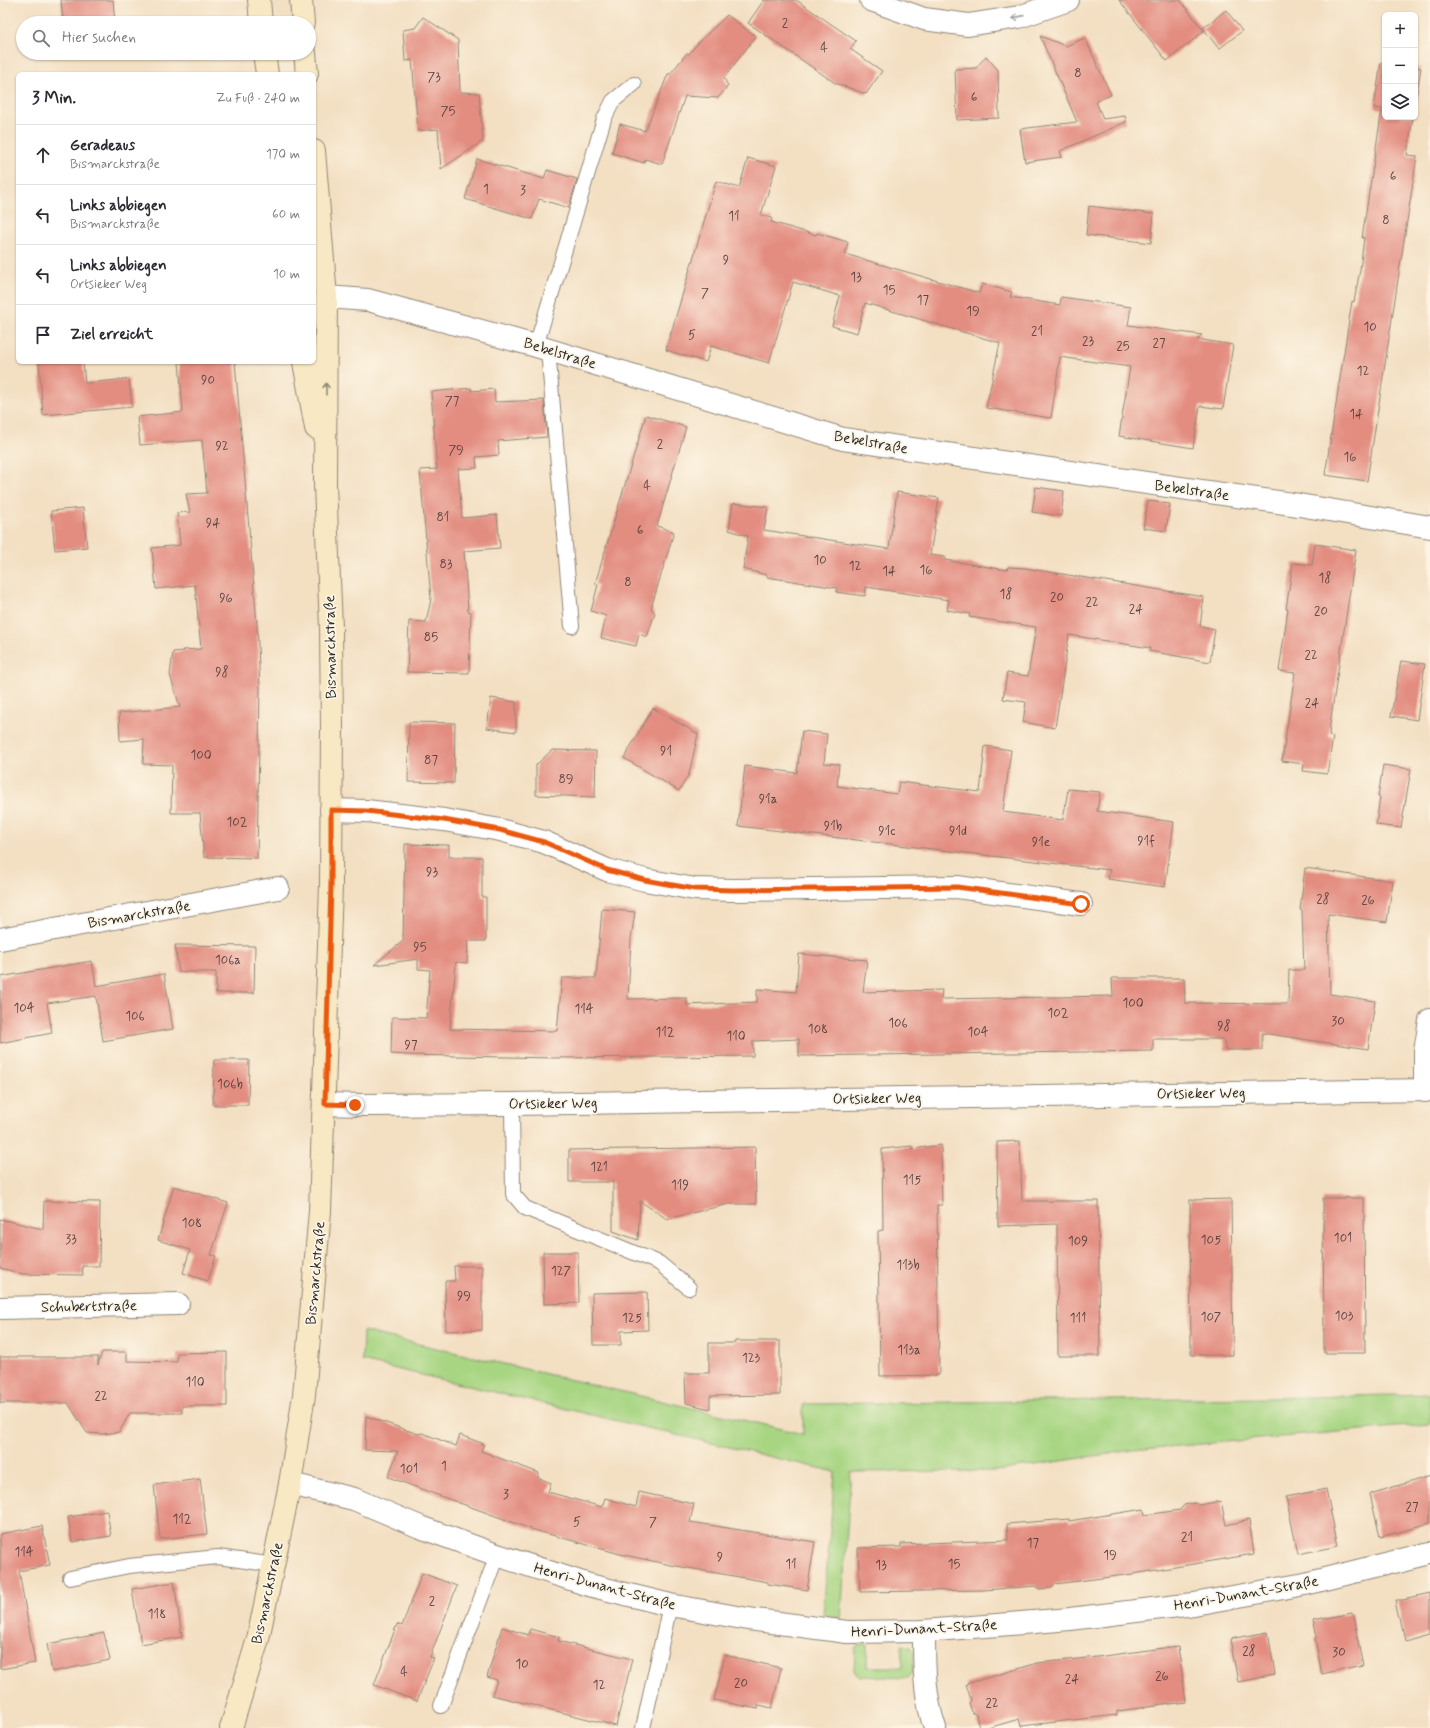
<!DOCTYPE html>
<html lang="de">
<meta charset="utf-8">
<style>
:root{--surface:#fff;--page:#f2f2f3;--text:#2b2b33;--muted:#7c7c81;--line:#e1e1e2}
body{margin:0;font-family:Mynerve,sans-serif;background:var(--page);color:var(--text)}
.controls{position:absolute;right:12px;top:12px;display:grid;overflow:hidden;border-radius:6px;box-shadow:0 1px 3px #0004}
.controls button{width:36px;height:36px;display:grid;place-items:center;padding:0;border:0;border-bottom:1px solid var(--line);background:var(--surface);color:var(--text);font:20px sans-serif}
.stop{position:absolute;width:12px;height:12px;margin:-9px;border:3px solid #ea580c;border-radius:50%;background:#fff}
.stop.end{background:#ea580c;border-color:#fff;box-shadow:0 1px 4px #0008}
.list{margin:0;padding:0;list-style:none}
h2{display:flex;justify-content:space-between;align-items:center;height:52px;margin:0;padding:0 16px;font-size:17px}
h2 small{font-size:13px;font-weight:400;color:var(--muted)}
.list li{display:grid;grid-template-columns:26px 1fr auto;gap:12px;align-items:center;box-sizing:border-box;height:60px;padding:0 16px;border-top:1px solid var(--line)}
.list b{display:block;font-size:15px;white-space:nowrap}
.list p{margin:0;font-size:13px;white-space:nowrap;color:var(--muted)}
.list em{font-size:13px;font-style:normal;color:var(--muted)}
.icon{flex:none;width:22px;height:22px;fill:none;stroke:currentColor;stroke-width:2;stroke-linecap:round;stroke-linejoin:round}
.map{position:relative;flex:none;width:1430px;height:1728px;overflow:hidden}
.search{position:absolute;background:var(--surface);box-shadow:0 1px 3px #0004;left:16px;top:16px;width:300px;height:44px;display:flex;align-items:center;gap:10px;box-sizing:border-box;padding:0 14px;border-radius:22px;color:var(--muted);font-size:15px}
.panel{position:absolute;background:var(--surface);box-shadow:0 1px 3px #0004;left:16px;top:72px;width:300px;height:292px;border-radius:6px}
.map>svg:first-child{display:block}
.green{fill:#a7d582;stroke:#698056}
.building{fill:#e38c80}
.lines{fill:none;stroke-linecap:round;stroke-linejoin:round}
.service-casing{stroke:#8f8576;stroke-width:16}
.minor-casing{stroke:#8f8576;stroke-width:24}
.secondary-casing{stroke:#8f8576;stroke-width:24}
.service{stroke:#fff;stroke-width:14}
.minor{stroke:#fff;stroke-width:22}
.secondary{stroke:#f8e8c3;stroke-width:22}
.oneway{stroke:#a0a0a0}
.oneway2{stroke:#928a77}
.route{stroke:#ea580c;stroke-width:5}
.labels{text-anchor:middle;stroke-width:3.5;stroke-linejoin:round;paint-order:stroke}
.number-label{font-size:13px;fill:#594340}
.street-label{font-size:15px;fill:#2b2b2b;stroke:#fcf5e5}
</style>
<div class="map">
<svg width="1430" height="1728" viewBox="0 0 1430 1728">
<rect width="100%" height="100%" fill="#fcf5e5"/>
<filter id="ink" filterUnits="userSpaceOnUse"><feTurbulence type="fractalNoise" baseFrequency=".025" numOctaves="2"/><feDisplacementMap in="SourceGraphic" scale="8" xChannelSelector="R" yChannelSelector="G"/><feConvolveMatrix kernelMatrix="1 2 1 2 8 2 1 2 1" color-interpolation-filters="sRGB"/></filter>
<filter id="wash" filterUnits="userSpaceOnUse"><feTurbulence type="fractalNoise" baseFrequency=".012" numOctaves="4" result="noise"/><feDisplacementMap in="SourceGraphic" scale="16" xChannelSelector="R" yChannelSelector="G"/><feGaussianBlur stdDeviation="0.9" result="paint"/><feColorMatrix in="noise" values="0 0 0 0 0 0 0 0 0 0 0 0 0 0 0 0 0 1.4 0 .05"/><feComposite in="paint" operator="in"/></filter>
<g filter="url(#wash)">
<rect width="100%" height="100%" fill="#f3dfc2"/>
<g class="green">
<path d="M363,1331L803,1434V1404L1267,1398L1430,1394V1424L1133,1450L996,1471L851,1472L841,1619L823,1615L835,1472L362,1361Z"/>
<path d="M859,1644H867V1667H902V1645L910,1647L914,1653L913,1673L908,1678L860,1676L854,1671L855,1648Z"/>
</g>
<g id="blocks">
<g class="building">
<path d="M61,0H113L115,23H63Z"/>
<path d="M764,0H796L856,41L850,49L882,71L866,94L835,83L748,23Z"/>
<path d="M1119,0H1180L1204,31L1167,61Z"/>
<path d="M1226,10L1242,31L1219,49L1203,28Z"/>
<path d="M727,15L756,36L724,78L728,86L718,98L685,96L662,164L645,159L644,163L612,153L620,124L645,131L668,74H670L687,53L689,54L697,44Z"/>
<path d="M423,17L458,40L460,92L479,93L483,141L441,169L438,129L418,131L412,60L405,61L403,30L415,28Z"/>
<path d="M1040,36L1066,46L1085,38L1111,95L1096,101L1103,119L1125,116L1126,122L1060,151L1062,157L1025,162L1020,129L1077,122Z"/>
<path d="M986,56L998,70L999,118L957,120L955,69L976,68Z"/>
<path d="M1381,62L1385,63V117H1413L1407,155L1417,156L1367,481L1325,475L1352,301L1354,302L1360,270L1364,238H1362L1382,109L1374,108Z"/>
<path d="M1415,67L1421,68L1415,104Z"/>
<path d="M748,158L776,166L761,215L772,218L771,222L816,235L817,233L848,242L845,254L979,293L982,284L1012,292L1010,297L1060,305L1061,297L1131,307L1128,325L1202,335L1197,339L1233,345L1223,409L1200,406L1193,448L1119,436L1130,367L1060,357L1051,418L986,408L1000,343L865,303L857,333L832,326L840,296L793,282L769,363L711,346L706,362L666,350L716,181L739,188Z"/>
<path d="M477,159L544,179L547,170L577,179L569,208L539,199L532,219L465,199Z"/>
<path d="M1089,206L1154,214L1151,243L1086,235Z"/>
<path d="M39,362H83L85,383L129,379L132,407L43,415Z"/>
<path d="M179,362H235L257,624L260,688L257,858L204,857L200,813H171L172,765L143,764L144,739L120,741L119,713L180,707L170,675L173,652L184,651L183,650L201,649L195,585L156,589L152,548L180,545L177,513L190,512L186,494L207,493L202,440L140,445L137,417L183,412Z"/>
<path d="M471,388V391L494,389L495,402L544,400L547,437L498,441L499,455L476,457L477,468L458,469L462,518L497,515L500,548L464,551L468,611L471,612L469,673L407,672L409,621L426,622L431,599L420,470L437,469L431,392Z"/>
<path d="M646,415L686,427L657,526L674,532L651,608L655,613L647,637L639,634L636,646L601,638L606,616L591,611L598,585L595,584Z"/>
<path d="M1036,487L1064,491L1061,516L1032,512Z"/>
<path d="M897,492L939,498L930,555L945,557V560L1007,570L1008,567L1025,568L1204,597L1200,626L1215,629L1210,662L1149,651L1150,648L1069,635L1055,728L1023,722L1026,702L1003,699L1007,673L1028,676L1036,627L969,617L970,614L947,610L949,600L866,587L865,596L836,592L837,588L767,577V575L743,569L748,536L729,530L733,503L768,507L764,530L889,549Z"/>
<path d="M1148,501L1170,504L1166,531L1143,528Z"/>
<path d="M83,508L87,547L55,550L51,511Z"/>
<path d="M1315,544L1356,550L1330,724L1329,736L1333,737L1327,774L1303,771L1304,764L1282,761L1295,673L1279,671L1288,609H1286L1293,563L1312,565Z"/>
<path d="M1401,661L1425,664L1417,720L1391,716Z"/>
<path d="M491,698L516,702V732L487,728Z"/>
<path d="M653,708L698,734L689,774L679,791L624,758Z"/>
<path d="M409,722L455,723L454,783L408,782Z"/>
<path d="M802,731L827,734L824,763L839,764L837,786L897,794L899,782L980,792L985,746L1011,750L1003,812L1063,820L1068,789L1100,792L1097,811L1174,822L1165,887L1108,879L1110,870L738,826L745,766L797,773Z"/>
<path d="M552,750L596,751L595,797L536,795V765Z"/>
<path d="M1383,765L1411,769L1401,828L1376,825L1380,797H1378Z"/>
<path d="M405,844L449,845V857H482V897H486V941H468L467,963L456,962L450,1029L557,1031L562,978H596L602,909L635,912L631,939L628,999L687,998V1005L757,1002V989L796,992L799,954L867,960L863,992L942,990L941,999L1113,996L1112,978H1184L1185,1003L1288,1004L1289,970H1304L1302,910H1300L1305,868L1393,881L1387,922L1328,914L1330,994L1375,1001L1368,1049L1262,1033V1050H1225L1224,1039H1153V1051L799,1056V1039L753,1041V1056L555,1058L408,1055L391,1054L392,1017L426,1018L430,970L418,969V959L374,965L403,941Z"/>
<path d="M175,945L255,946L254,993H216V972H179Z"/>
<path d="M92,961L96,986L164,974L173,1029L103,1041L96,996L47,1003L52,1033L0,1043V977Z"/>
<path d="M214,1060H249L248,1105H213Z"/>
<path d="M1020,1141L1022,1201H1098L1100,1356H1058L1057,1224L998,1226L997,1142Z"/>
<path d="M941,1145L942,1205H937L939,1375L880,1376L878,1231L883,1230L882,1149L912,1146V1149Z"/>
<path d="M755,1147L756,1204H729L667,1219L640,1201L638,1240L613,1231V1182H569V1150Z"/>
<path d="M174,1186L228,1203L211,1255L216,1256L208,1281L183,1273L190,1250L158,1240Z"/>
<path d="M1323,1198H1364L1365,1353H1324Z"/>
<path d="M1231,1199L1233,1355H1191L1190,1200Z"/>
<path d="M44,1201L100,1202L99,1266H82L83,1275L23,1274L0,1268V1219L43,1229Z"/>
<path d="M543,1252H578L579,1303L544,1304Z"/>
<path d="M454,1266H482V1330L446,1331L445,1281H455Z"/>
<path d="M647,1292L648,1330L621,1331V1345H593L592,1293Z"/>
<path d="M735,1341H780V1395L710,1396V1409L686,1403L685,1373H709V1343H735Z"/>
<path d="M102,1352H127V1361L177,1362V1353L227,1352V1406H182V1413H130L119,1432L103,1434L87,1433L68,1403H0V1357H98V1365Z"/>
<path d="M366,1416L418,1434L422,1433L456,1446L460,1435L484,1444L481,1451L539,1473L537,1477L551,1483L548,1492L602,1507L605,1498L636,1507L639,1492L694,1504L690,1522L815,1542L807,1590L768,1584V1582L671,1565L620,1554L534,1530L388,1477L398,1451L365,1450Z"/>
<path d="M1430,1476V1524L1380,1537L1370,1494Z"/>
<path d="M200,1479L207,1534L160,1539L154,1485Z"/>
<path d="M1326,1489L1338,1546L1298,1554L1286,1497Z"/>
<path d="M1221,1501L1226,1525L1249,1520L1254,1554L1133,1574L1055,1584L1052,1588L1039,1589L1036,1586L984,1590L860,1592L858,1548L901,1547V1544L1008,1540L1007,1524L1069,1519V1521L1144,1509L1145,1515L1180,1510L1184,1505L1195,1503L1199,1505Z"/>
<path d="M107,1511L111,1536L72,1542L68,1517Z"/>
<path d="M42,1526L50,1565L19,1571L35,1663L0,1669V1534Z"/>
<path d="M422,1573L457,1586L430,1657L434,1658L417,1701L374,1685L397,1624L402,1626Z"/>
<path d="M174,1582L182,1637L141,1644L132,1589Z"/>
<path d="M1430,1594V1634L1405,1641L1396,1600H1404Z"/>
<path d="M1352,1613L1363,1665L1322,1674L1315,1638L1317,1637L1313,1621Z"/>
<path d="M502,1627L528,1635L530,1629L559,1637L558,1641L632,1659L616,1726L492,1695L497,1680L487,1677Z"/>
<path d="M1268,1632L1275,1675L1238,1682L1230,1639Z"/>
<path d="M104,1633L110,1660L52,1672L47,1644Z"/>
<path d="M1178,1646L1186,1702L1117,1711V1715L1021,1726L1019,1719L988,1728H979L976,1715L972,1712L969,1703L971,1700L966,1684L1038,1663L1097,1657Z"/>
<path d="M725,1655L781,1668L772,1708L759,1705L758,1709L714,1700Z"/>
</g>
</g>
</g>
<g filter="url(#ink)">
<use href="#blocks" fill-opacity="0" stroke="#8f8576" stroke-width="1"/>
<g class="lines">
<defs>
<g id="service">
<path d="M536,346L604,119L613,101L634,84"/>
<path d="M548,350L572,626"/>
<path d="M512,1104L513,1194L525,1208L659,1263L689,1288"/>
<path d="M70,1578L129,1566L218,1557L274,1565"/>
<path d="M441,1706L497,1555"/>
<path d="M643,1728L670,1605"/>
</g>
<g id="minor">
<path d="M871,0L924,19L968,25L1019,17L1068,0"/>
<path d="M326,297L368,300L536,346L843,439L1299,505L1430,527"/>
<path d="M331,810L366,811L444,820L500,830L544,842L607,870L645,880L695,889L734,890L957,887L1081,904"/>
<path d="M0,939L278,888"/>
<path d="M1425,1091V1052L1430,1020"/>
<path d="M325,1104L362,1105L512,1104L1430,1090"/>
<path d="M0,1308L178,1304"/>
<path d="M290,1484L354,1499L420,1527L497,1555L589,1585L670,1605L748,1619L847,1632L924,1631L1070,1619L1194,1604L1305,1584L1430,1553"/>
<path d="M924,1631C924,1664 924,1696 935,1728"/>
</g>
<g id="secondary">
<path d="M259,0L261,23"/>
<path d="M301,0L303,23"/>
<path d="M264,53L267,74"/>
<path d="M305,53L307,74"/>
<path d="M304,362L316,428"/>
<path d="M231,1728L258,1639L290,1484L304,1395L320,1211L331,885L332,729L331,628L325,484L326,297L314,151"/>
</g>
</defs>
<use href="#service" class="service-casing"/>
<use href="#minor" class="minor-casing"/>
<use href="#secondary" class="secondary-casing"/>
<use href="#service" class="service"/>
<use href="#minor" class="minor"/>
<use href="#secondary" class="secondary"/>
</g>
<defs><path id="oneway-shaft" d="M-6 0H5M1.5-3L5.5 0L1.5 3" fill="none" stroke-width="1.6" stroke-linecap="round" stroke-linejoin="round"/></defs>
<use class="oneway" href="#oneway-shaft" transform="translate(1018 17) rotate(167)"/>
<use class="oneway2" href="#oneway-shaft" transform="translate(326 389) rotate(-90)"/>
</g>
<g class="lines" filter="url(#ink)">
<path class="route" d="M355,1105L325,1104L331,885V810L366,811L444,820L500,830L544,842L607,870L645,880L695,889L734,890L957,887L1081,904"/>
</g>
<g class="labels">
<g class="number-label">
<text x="785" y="27">2</text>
<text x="824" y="52">4</text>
<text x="1078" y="77">8</text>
<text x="434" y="81">73</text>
<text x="974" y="101">6</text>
<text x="448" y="115">75</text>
<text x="1393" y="180">6</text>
<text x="486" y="193">1</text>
<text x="523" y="194">3</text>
<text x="734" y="220">11</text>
<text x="1386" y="224">8</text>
<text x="726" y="264">9</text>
<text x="856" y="281">13</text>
<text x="889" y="294">15</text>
<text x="705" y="297">7</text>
<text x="923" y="304">17</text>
<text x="973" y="315">19</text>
<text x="1370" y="331">10</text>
<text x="1037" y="335">21</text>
<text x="692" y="339">5</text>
<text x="1088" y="345">23</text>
<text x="1159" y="347">27</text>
<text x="1123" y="350">25</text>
<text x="1363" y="375">12</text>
<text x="208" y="384">90</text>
<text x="452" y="405">77</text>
<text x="1356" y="418">14</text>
<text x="660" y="448">2</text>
<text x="222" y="450">92</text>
<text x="456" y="454">79</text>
<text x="1350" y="461">16</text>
<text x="647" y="490">4</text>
<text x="443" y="521">81</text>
<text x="213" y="527">94</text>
<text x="640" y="534">6</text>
<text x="820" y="564">10</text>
<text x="446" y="568">83</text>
<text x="855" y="570">12</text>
<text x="926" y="574">16</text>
<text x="889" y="575">14</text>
<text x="1325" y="582">18</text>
<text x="628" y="586">8</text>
<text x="1006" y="598">18</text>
<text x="1057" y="601">20</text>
<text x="226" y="602">96</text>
<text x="1092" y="606">22</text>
<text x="1136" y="613">24</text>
<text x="1321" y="615">20</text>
<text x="431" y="641">85</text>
<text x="1311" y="659">22</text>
<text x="222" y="676">98</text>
<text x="1312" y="707">24</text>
<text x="666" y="755">91</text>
<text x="201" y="759">100</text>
<text x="431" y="764">87</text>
<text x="566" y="783">89</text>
<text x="768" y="803">91a</text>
<text x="237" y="826">102</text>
<text x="833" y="830">91b</text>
<text x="887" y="835">91c</text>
<text x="958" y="835">91d</text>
<text x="1146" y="845">91f</text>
<text x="1041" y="846">91e</text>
<text x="432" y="876">93</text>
<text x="1323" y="903">28</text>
<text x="1368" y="904">26</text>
<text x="420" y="951">95</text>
<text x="228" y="964">106a</text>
<text x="1133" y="1007">100</text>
<text x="24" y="1012">104</text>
<text x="584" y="1013">114</text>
<text x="1058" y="1017">102</text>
<text x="135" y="1020">106</text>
<text x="1338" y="1025">30</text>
<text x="898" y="1027">106</text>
<text x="1224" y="1030">98</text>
<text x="818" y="1033">108</text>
<text x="665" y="1036">112</text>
<text x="978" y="1036">104</text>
<text x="736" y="1040">110</text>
<text x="411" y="1049">97</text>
<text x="230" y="1088">106b</text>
<text x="599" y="1171">121</text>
<text x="912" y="1184">115</text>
<text x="680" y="1189">119</text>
<text x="192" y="1227">108</text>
<text x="1343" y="1242">101</text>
<text x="71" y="1243">33</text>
<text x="1211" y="1244">105</text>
<text x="1078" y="1245">109</text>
<text x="908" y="1269">113b</text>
<text x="561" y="1275">127</text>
<text x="464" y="1300">99</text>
<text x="1344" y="1320">103</text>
<text x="1211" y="1321">107</text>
<text x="632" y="1322">125</text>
<text x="1078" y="1322">111</text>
<text x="909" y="1354">113a</text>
<text x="751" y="1362">123</text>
<text x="195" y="1386">110</text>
<text x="101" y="1400">22</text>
<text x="444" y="1470">1</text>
<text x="409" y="1473">101</text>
<text x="506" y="1498">3</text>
<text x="1412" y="1511">27</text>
<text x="182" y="1523">112</text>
<text x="577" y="1526">5</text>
<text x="653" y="1526">7</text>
<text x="1187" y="1541">21</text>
<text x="1033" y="1547">17</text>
<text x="24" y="1556">114</text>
<text x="1110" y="1559">19</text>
<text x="720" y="1561">9</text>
<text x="791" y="1568">11</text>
<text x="954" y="1568">15</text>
<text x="881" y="1569">13</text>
<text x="432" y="1605">2</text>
<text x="157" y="1618">118</text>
<text x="1249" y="1655">28</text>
<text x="1339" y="1656">30</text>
<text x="522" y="1668">10</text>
<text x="404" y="1676">4</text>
<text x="1162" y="1680">26</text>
<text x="1072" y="1683">24</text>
<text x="741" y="1687">20</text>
<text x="599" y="1689">12</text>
<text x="992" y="1707">22</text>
</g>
<g class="street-label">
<text transform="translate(560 353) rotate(17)" y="5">Bebelstraße</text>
<text transform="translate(871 442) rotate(10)" y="5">Bebelstraße</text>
<text transform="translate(1192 490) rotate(8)" y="5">Bebelstraße</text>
<text transform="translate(330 647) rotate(-91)" y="5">Bismarckstraße</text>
<text transform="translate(139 914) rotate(-10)" y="5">Bismarckstraße</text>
<text transform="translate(1201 1093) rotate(-1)" y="5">Ortsieker Weg</text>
<text transform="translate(877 1098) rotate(-1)" y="5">Ortsieker Weg</text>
<text transform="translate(553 1103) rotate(-1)" y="5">Ortsieker Weg</text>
<text transform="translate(315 1273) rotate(-85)" y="5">Bismarckstraße</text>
<text transform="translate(89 1306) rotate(-1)" y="5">Schubertstraße</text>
<text transform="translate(605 1586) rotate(15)" y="5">Henri-Dunant-Straße</text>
<text transform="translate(267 1593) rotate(-78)" y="5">Bismarckstraße</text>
<text transform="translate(1246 1593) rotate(-10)" y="5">Henri-Dunant-Straße</text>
<text transform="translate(924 1628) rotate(-3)" y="5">Henri-Dunant-Straße</text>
</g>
</g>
</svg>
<div class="controls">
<button>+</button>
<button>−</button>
<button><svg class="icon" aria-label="layers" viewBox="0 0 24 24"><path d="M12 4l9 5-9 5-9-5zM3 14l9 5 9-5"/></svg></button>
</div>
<div class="stop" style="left:1081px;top:904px"></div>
<div class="stop end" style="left:355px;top:1105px"></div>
<div class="search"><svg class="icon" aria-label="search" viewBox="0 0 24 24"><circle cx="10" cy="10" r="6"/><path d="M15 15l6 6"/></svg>Hier suchen</div>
<section class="panel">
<h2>3 Min.<small>Zu Fuß · 240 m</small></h2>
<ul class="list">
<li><svg class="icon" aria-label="ahead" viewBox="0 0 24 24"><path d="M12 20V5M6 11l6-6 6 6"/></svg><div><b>Geradeaus</b><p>Bismarckstraße</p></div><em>170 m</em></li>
<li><svg class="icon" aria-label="left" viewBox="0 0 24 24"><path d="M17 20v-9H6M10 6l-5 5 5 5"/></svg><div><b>Links abbiegen</b><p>Bismarckstraße</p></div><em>60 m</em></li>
<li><svg class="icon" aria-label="left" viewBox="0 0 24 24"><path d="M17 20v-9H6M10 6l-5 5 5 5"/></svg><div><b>Links abbiegen</b><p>Ortsieker Weg</p></div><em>10 m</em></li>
<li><svg class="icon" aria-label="arrive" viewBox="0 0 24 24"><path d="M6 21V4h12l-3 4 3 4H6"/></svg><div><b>Ziel erreicht</b></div></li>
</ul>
</section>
</div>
